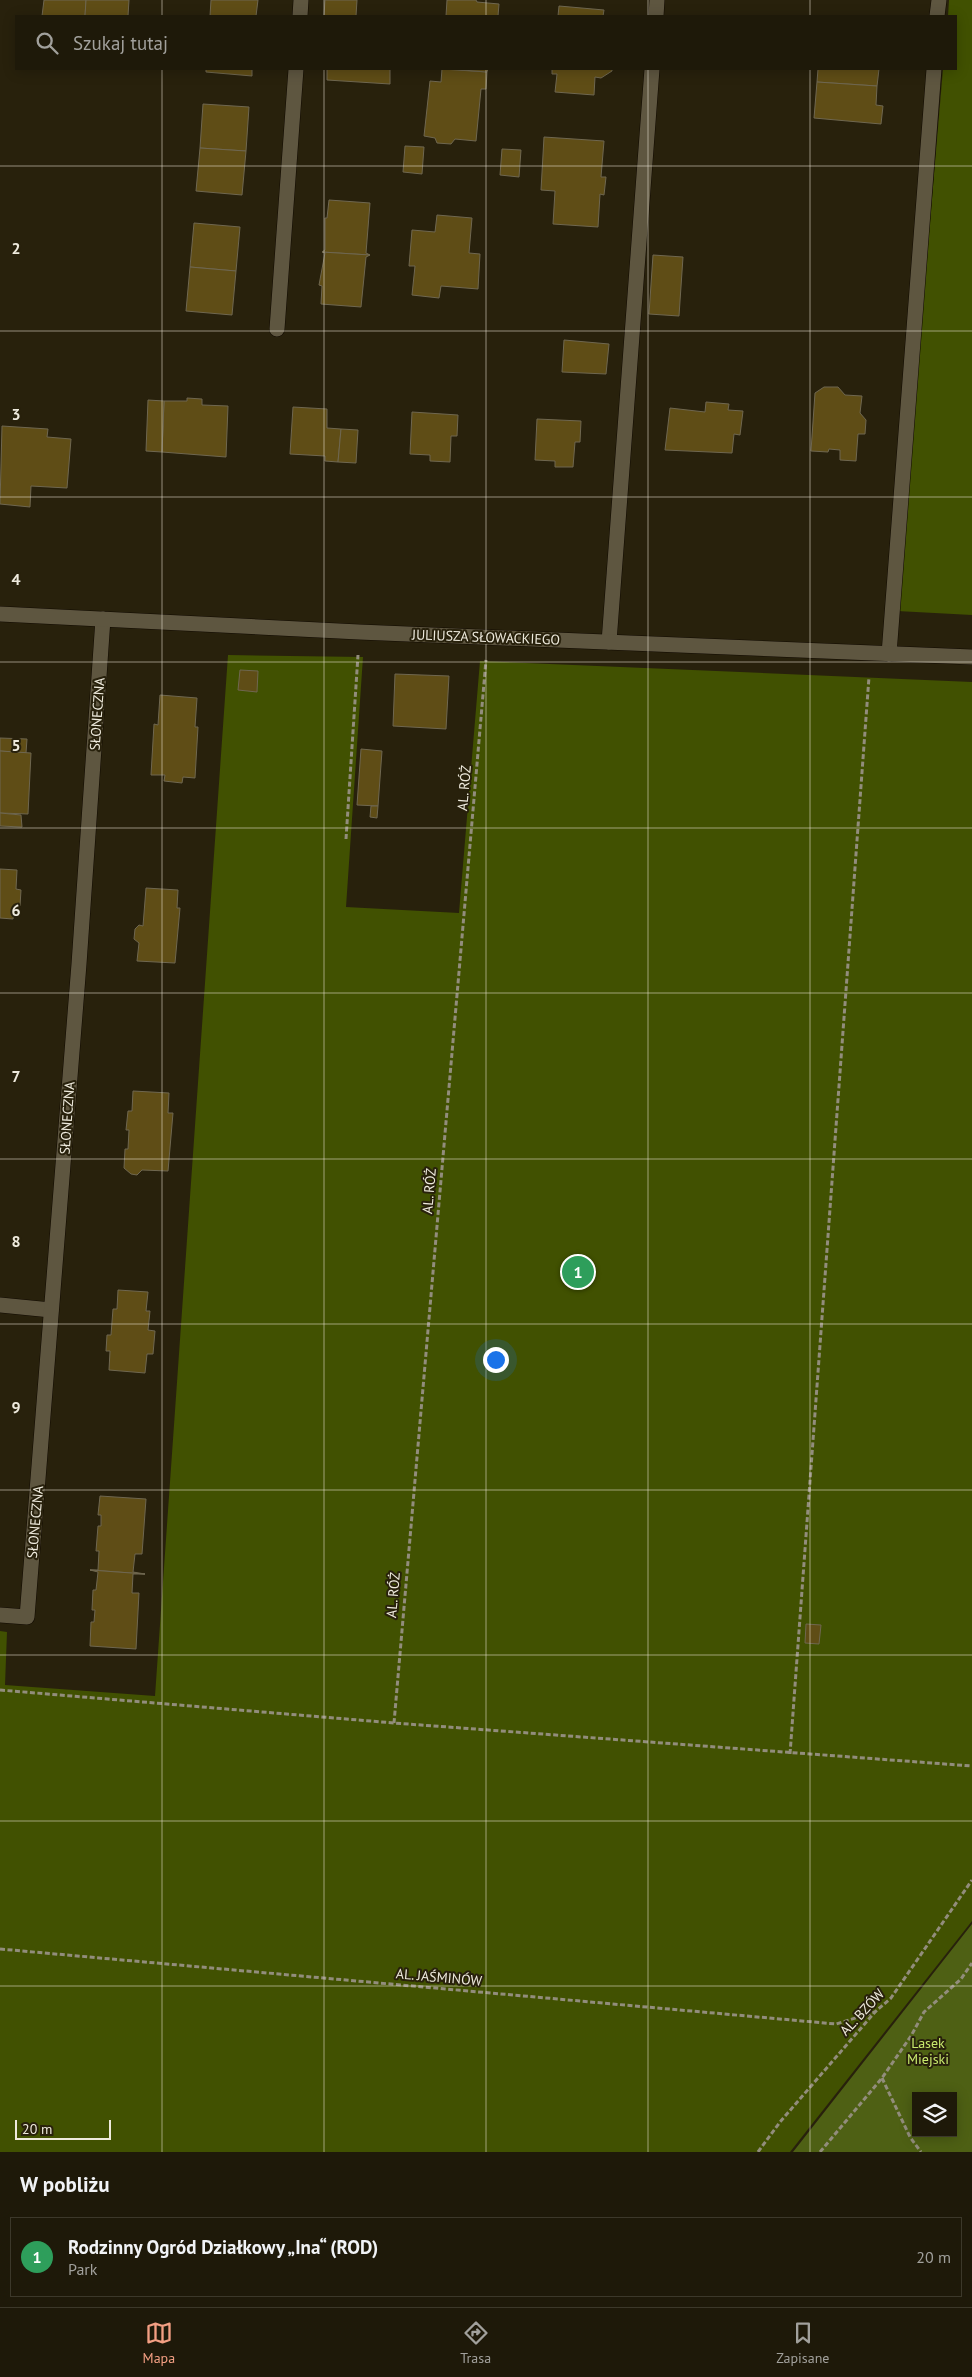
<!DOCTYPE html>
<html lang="pl">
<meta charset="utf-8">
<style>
:root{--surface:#1e1909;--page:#262212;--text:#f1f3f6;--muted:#a1a09c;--line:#3c382a;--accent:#f39f83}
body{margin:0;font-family:"PT Sans",sans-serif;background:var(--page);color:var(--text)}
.controls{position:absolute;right:15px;bottom:15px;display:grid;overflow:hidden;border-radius:0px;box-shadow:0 2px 12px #0003}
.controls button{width:45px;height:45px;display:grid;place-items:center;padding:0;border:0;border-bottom:1px solid var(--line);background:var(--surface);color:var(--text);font:25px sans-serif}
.scale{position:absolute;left:15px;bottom:12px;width:96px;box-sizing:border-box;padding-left:5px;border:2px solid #eeeadd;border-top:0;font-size:14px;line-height:18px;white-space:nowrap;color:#eeeadd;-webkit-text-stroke:4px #28210c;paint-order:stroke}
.you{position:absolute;left:495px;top:1359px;width:18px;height:18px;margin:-12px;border:4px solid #fff;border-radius:50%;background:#1a73e8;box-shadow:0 0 0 8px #1a73e833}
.badge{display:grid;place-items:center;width:32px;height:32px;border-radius:50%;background:var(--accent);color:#fff;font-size:16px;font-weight:700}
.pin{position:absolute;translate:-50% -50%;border:2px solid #fff;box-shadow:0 1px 5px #0006}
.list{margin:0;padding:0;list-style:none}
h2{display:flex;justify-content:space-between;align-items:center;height:65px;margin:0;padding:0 20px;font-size:21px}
h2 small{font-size:16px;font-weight:400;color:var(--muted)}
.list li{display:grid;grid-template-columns:32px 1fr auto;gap:15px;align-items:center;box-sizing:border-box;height:80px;margin:0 10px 10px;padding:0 10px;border:1px solid var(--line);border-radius:0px}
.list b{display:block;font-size:19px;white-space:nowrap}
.list p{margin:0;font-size:16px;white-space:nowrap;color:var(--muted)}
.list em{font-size:16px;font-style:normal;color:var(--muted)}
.icon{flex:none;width:28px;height:28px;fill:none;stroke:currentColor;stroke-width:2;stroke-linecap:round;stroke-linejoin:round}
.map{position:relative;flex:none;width:972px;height:2152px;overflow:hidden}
.search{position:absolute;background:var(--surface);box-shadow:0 2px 12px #0003;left:15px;right:15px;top:15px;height:55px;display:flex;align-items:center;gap:12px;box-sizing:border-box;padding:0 18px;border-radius:0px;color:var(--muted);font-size:19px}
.sheet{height:155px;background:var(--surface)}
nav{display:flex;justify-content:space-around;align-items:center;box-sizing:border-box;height:70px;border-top:1px solid var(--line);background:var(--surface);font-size:14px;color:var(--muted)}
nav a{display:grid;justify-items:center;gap:2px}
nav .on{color:var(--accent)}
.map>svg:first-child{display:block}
.green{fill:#415101}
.forest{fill:#4e6014;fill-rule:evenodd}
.building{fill:#5f4d16;stroke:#6f6750}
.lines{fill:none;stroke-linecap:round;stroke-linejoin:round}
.service-casing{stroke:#110a00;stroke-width:16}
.minor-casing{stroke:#110a00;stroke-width:16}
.tertiary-casing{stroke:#110a00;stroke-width:16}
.path{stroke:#928d7c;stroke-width:3;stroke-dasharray:5 2.5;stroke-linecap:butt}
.service{stroke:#5e5640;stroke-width:15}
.minor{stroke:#5e5640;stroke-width:15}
.tertiary{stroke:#5e5640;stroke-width:15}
.grid{fill:none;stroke:#eeeadd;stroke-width:1;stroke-opacity:0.55}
.labels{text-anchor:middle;stroke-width:4;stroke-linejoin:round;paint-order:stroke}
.street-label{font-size:14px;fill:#eeeadd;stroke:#28210c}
.park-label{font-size:14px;fill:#c8e96d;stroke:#28210c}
.grid-label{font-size:16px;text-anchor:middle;font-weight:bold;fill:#eeeadd;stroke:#28210c;stroke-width:4;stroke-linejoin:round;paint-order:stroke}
</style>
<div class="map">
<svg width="972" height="2152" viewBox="0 0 972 2152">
<rect width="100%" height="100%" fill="#28210c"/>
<g class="green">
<path d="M949,0H972V615L897,611L943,69H956V16H948Z"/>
<path d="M228,655L363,657L346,907L459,913L480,661L972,682V1921L790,2152H0V1631L7,1632L5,1685L155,1696Z"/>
</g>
<path class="forest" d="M972,1924V2152H793ZM916,2096H953V2133H916Z"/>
<g class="building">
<path d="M44,0H86L85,16H42Z"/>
<path d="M86,0H129L128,16H85Z"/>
<path d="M211,0H258L256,16H210Z"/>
<path d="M325,0H357L356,16H324Z"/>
<path d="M447,0H476L477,2L499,4L498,16H446Z"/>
<path d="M559,6L604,10L603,16H558Z"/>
<path d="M206,69H252V76L206,72Z"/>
<path d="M327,69H390V84L327,80Z"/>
<path d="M442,69L487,72L486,89H481L476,141L455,139L451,144L437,143L435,138L424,136L430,81L441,82Z"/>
<path d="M450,69H488L487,72Z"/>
<path d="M552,69H612V71L601,78L595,77L594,95L555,92L557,74H552Z"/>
<path d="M818,69H879L877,86L817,82Z"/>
<path d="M817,82L877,86L876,105L883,106L881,124L814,118Z"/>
<path d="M203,104L249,107L246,151L200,148Z"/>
<path d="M544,137L604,141L601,177H606L604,195L600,194L598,227L553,224L555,191L541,190Z"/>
<path d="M405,146L424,147L422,174L403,172Z"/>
<path d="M200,148L246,151L242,195L196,191Z"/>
<path d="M502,149L521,150L519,177L500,175Z"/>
<path d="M329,200L370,203L366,253L370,255L322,252L325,250V218H327Z"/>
<path d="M437,215L472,218L469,253L480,254L478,289L441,286L439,298L412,295L415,266H409L412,230L435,232Z"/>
<path d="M194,223L240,227L236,271L190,267Z"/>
<path d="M322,252L370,255L366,257L361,307L321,304L322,286L319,285L325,253Z"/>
<path d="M653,255L683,257L679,316L649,314Z"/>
<path d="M190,267L236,271L232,315L186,311Z"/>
<path d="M564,340L609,344L606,374L562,372Z"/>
<path d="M824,387H838L845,395L862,396L860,413L866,420L865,434H858L856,461L840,460V450L829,449L828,452L811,451L815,393Z"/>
<path d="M187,398L202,399V405L228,406L226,457L162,452L164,401H187Z"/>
<path d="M148,400L164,401L162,452L146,451Z"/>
<path d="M706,402L729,404L728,410L743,411L740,435L734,434L732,453L665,450L670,408L705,412Z"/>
<path d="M293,407L327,409V428L341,429L338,462L325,461V456L290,454Z"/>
<path d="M412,412L458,415L457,436H451L450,462L430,461V455L410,454Z"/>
<path d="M537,419L581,421L580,442H575L573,467H555V461L535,460Z"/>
<path d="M2,426L48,429L47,437L71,439L67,488L31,486L30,507L0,504Z"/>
<path d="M341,429L358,430L356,463L338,462Z"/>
<path d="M240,670L258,671L257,692L238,690Z"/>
<path d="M395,674L449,676L446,729L393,726Z"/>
<path d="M160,695L197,698L195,727H198L195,778L183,777L182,783L164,781L165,775H151L154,724L158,725Z"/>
<path d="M0,738L27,739L26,753L0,751Z"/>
<path d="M361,749L382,751L378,806L357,805Z"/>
<path d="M0,751L31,753L28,814L0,813Z"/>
<path d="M371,806H378L377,818L370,817Z"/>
<path d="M0,813L21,815L22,827L0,826Z"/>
<path d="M0,869L17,870L16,889L21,890L20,906H15L13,919L0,918Z"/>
<path d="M146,888L178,890L177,908H180L175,963L137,961L139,943L134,939L135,929L139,925L143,926Z"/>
<path d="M133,1091L169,1093L168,1113H173L168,1171L142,1170L137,1175L131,1174L124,1168L125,1149H128L129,1130H126L128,1111H132Z"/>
<path d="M118,1290L148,1292L146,1311H150L148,1330L155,1331L153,1354H147L145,1373L109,1370L110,1351H106L107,1335H111L113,1309H117Z"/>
<path d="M100,1496L146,1499L142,1554H135L133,1572L145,1574L90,1570H98L99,1551H96L98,1526H101V1515H98Z"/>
<path d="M90,1570L145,1574H133L132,1593H139L136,1649L90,1646L91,1622H94L95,1610H92L93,1590H96L98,1572Z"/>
<path d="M806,1624L821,1625L819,1644L805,1643Z"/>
</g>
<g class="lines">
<defs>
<g id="service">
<path d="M300,16L301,0"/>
<path d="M656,16L657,0"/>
<path d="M937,16L939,0"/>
<path d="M277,329L296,69"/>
<path d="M609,642L652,69"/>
<path d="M889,654L934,69"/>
</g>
<g id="minor">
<path d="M0,1305L51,1310"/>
<path d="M0,1615L27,1617L79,964L103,619"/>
</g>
<path id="tertiary" d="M0,614L359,632L972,657"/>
</defs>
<use href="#service" class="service-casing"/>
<use href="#minor" class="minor-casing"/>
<use href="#tertiary" class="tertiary-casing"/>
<g class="path">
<path d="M346,839L358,655"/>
<path d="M0,1690L394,1723L972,1766"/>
<path d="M394,1723L486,660"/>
<path d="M790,1754L869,677"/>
<path d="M0,1949L836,2024L875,2012"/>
<path d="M882,2078L910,2137L921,2152"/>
<path d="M758,2152L780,2122L875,2012L891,1998L972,1880"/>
<path d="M820,2152L882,2078L911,2036L924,2012L961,1979L972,1963"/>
</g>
<use href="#service" class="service"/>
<use href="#minor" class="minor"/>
<use href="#tertiary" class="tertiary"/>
</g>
<path class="grid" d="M162,0V16M324,0V16M486,0V16M648,0V16M810,0V16M162,69V2152M324,69V2152M486,69V2152M648,69V2152M810,69V2152M0,166H972M0,331H972M0,497H972M0,662H972M0,828H972M0,993H972M0,1159H972M0,1324H972M0,1490H972M0,1655H972M0,1821H972M0,1986H972"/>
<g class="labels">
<g class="street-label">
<text transform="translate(486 637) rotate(2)" y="5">JULIUSZA SŁOWACKIEGO</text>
<text transform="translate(97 714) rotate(-86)" y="5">SŁONECZNA</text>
<text transform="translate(464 788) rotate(-85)" y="5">AL. RÓŻ</text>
<text transform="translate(67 1118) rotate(-86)" y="5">SŁONECZNA</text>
<text transform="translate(429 1191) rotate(-85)" y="5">AL. RÓŻ</text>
<text transform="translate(35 1522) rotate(-85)" y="5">SŁONECZNA</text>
<text transform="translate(393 1595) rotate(-85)" y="5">AL. RÓŻ</text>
<text transform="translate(439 1977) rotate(5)" y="5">AL. JAŚMINÓW</text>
<text transform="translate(862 2012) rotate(-47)" y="5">AL. BZÓW</text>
</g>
<g class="park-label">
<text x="928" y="2048">Lasek<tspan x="928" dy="16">Miejski</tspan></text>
</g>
</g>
<g class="grid-label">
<text x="16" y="254">2</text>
<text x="16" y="420">3</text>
<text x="16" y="585">4</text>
<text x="16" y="751">5</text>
<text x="16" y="916">6</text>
<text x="16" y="1082">7</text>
<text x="16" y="1247">8</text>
<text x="16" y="1413">9</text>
</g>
</svg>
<div class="controls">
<button><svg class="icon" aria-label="layers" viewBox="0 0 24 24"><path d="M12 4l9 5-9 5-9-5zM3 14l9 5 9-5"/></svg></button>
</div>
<div class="scale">20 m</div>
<div class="you"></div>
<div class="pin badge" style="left:578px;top:1272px;background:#2e9e5b">1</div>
<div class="search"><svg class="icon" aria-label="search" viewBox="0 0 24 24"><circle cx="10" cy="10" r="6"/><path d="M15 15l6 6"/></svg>Szukaj tutaj</div>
</div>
<section class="sheet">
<h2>W pobliżu<small></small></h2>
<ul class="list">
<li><span class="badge" style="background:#2e9e5b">1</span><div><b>Rodzinny Ogród Działkowy „Ina“ (ROD)</b><p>Park</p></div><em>20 m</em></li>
</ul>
</section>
<nav>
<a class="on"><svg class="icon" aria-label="map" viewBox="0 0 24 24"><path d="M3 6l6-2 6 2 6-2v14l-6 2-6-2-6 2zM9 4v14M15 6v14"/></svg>Mapa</a>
<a><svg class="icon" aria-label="directions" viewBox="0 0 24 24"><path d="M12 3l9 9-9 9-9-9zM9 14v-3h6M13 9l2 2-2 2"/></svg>Trasa</a>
<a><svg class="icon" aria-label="saved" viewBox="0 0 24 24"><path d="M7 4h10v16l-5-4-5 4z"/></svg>Zapisane</a>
</nav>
